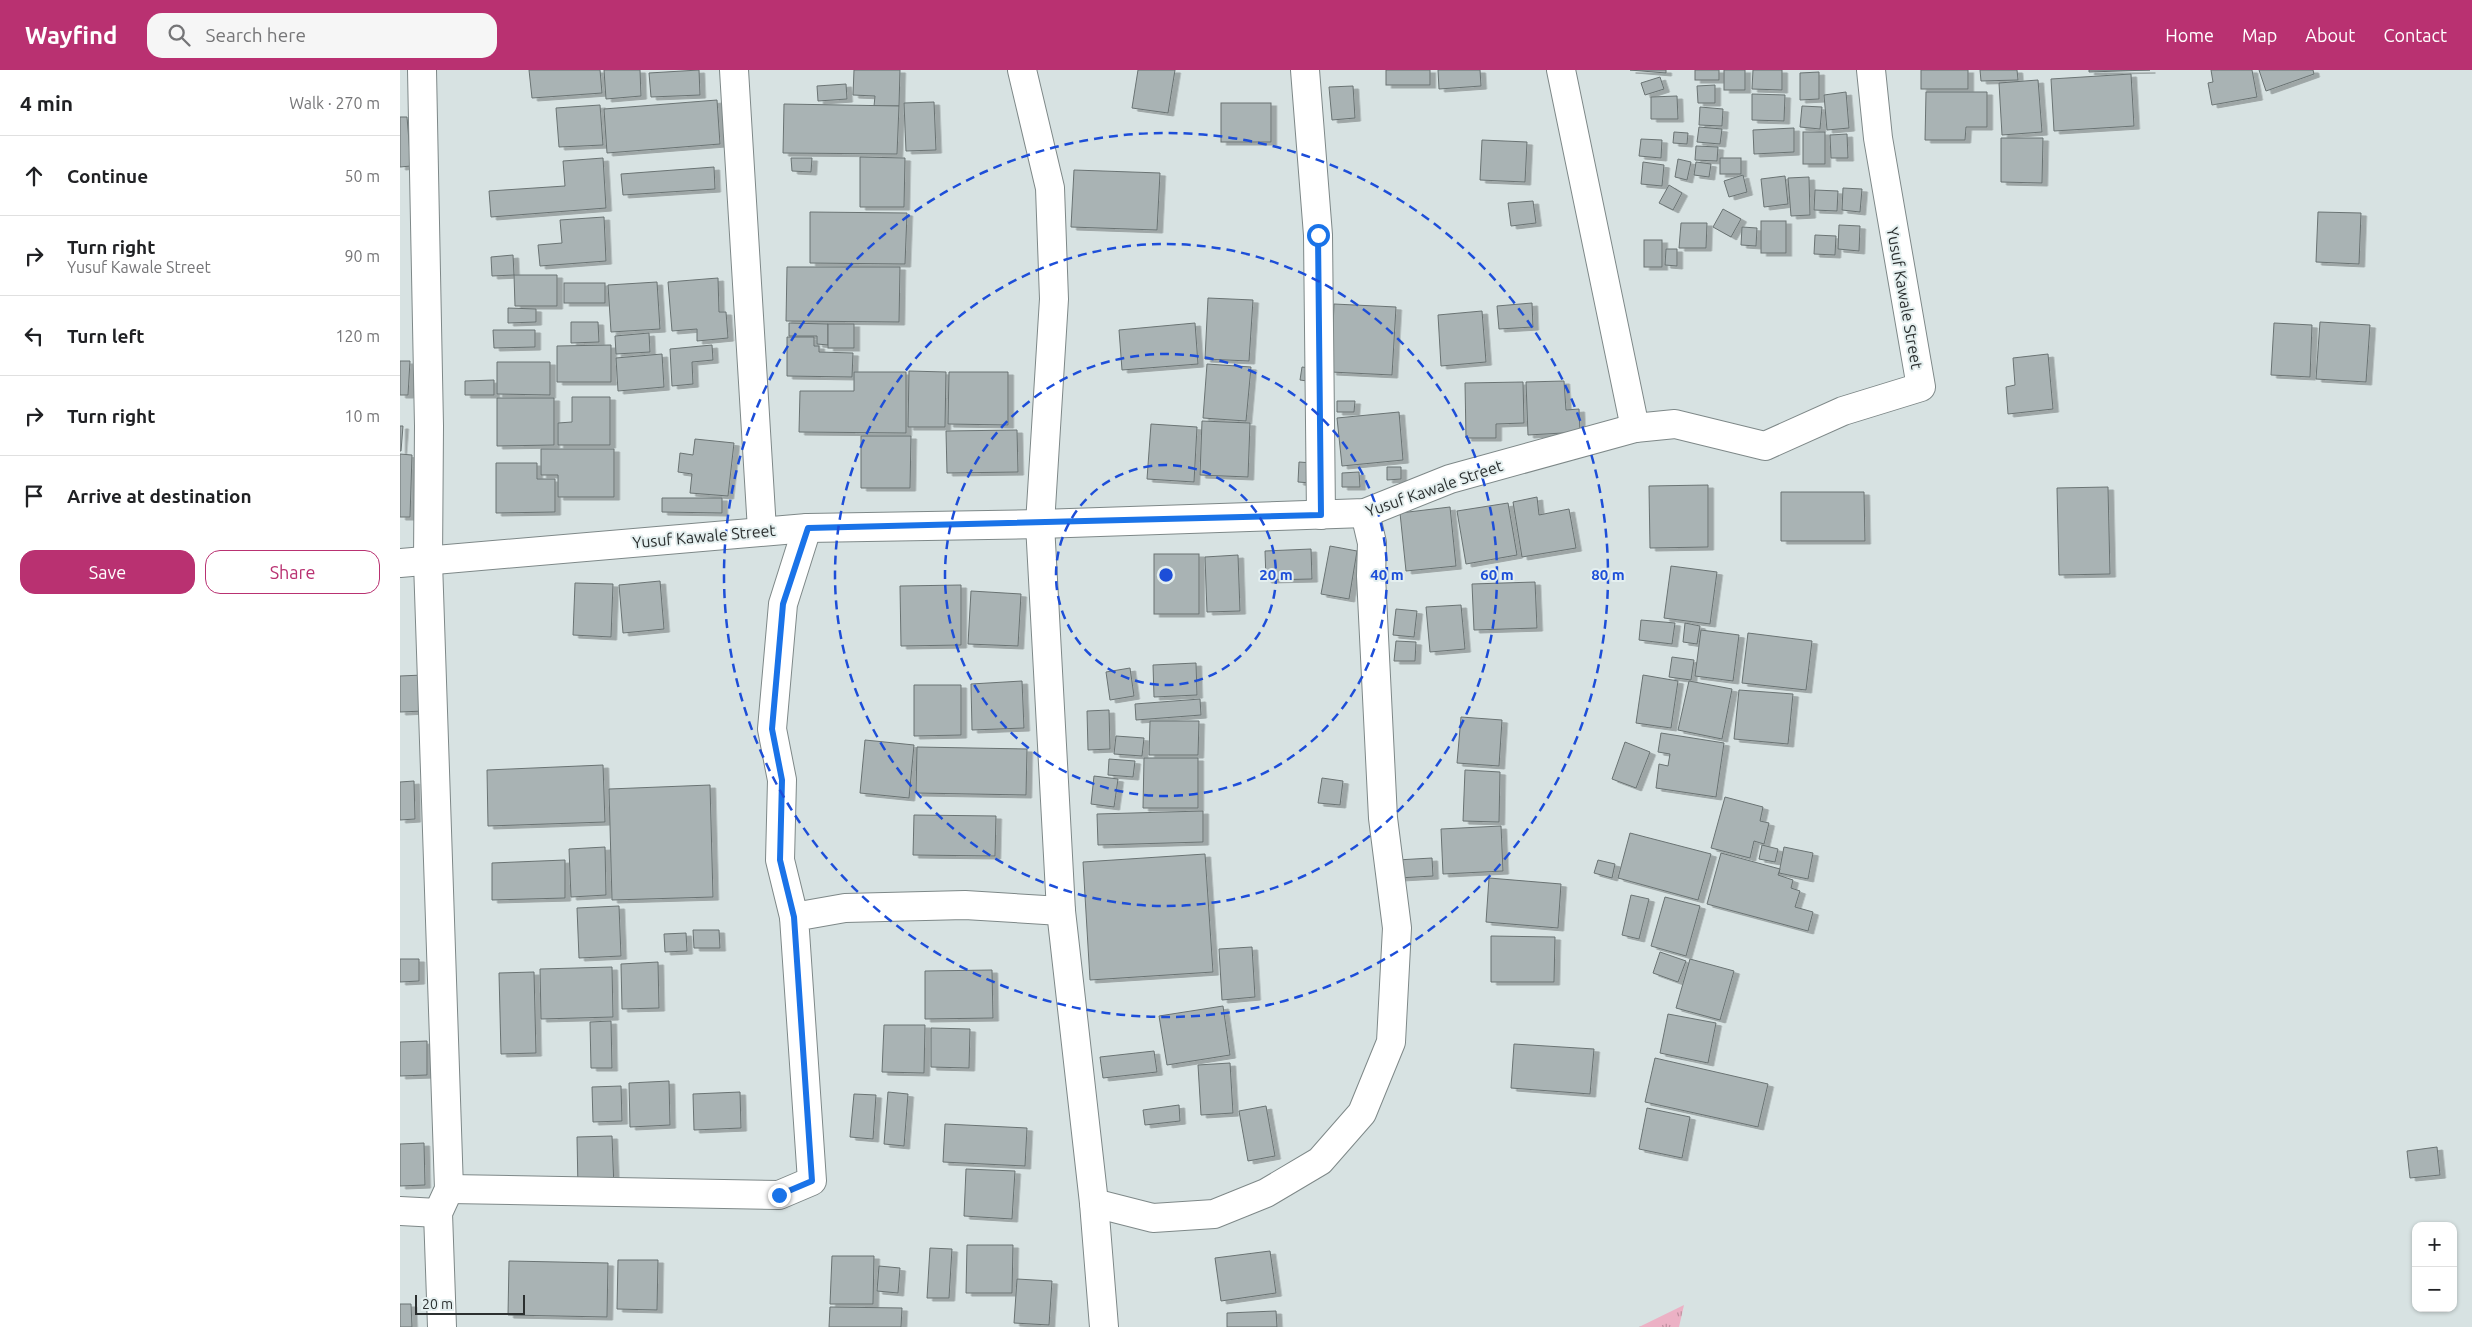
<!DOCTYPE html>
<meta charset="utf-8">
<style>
:root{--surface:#fff;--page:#f6f6f6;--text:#202124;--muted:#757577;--line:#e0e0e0;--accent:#b93171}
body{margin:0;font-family:Ubuntu,sans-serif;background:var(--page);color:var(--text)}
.controls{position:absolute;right:15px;bottom:15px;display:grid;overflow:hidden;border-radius:10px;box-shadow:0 1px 4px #0004}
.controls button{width:45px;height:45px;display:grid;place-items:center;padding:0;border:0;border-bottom:1px solid var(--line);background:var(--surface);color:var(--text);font:25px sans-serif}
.scale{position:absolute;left:15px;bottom:12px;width:110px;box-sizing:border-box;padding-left:5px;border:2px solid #2b2f2f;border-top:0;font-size:14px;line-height:18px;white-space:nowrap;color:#2b2f2f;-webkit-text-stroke:4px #e4efef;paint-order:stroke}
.stop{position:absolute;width:15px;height:15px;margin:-11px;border:4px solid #1a73e8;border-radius:50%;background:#fff}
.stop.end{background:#1a73e8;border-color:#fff;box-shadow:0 1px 5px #0008}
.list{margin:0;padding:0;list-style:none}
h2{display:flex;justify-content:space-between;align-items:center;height:65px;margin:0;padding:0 20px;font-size:21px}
h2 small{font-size:16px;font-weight:400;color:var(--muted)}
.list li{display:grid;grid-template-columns:32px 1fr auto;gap:15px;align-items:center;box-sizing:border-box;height:80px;padding:0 20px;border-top:1px solid var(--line)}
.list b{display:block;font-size:19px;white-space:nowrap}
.list p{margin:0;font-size:16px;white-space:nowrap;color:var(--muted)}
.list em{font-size:16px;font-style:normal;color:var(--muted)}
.actions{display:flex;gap:10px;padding:15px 20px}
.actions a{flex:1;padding:11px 0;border:1px solid var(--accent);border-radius:15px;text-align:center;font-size:18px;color:var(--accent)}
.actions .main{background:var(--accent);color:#fff}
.icon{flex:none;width:28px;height:28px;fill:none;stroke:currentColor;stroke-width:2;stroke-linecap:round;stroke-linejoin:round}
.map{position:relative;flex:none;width:2072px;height:1257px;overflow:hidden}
header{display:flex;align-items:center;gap:30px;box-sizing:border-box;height:70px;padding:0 25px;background:var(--accent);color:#fff}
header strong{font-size:24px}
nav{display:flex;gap:28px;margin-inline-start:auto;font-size:18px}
.search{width:350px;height:45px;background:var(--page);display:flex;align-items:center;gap:12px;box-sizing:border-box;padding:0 18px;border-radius:15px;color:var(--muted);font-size:19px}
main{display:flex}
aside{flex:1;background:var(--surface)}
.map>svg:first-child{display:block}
.grass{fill:url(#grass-tufts)}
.building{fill:#a9b3b4;stroke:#6a7373;filter:url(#shadow)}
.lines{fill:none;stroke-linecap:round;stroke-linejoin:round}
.street-casing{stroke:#7e8888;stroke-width:30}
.street{stroke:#fff;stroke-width:28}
.route{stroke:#1a73e8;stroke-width:6}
.ring{fill:none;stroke:#1d4ed8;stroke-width:2.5;stroke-dasharray:9 6}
.labels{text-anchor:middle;stroke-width:4;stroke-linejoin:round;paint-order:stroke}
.street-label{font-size:16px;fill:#2b2f2f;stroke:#e4efef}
.centre{fill:#1d4ed8;stroke:#e4efef;stroke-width:2.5}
.ring-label{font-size:15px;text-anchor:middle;font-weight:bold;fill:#1d4ed8;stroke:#e4efef;stroke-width:4;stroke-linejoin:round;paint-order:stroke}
</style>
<header>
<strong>Wayfind</strong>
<div class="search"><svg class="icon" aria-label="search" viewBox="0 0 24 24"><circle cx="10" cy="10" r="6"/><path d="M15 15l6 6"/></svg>Search here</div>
<nav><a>Home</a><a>Map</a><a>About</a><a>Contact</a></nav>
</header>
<main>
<aside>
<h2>4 min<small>Walk · 270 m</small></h2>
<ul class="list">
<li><svg class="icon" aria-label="ahead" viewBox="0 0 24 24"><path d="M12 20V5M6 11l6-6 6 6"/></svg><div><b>Continue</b></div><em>50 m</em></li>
<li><svg class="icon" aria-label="right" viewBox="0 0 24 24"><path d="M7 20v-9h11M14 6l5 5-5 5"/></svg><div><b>Turn right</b><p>Yusuf Kawale Street</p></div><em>90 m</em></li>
<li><svg class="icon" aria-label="left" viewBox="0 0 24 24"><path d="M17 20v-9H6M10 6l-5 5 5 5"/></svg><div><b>Turn left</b></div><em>120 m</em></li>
<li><svg class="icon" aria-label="right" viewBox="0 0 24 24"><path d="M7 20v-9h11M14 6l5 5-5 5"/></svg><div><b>Turn right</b></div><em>10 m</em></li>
<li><svg class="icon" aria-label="arrive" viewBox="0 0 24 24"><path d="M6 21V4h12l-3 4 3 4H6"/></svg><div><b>Arrive at destination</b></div></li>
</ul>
<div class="actions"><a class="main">Save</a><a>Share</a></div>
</aside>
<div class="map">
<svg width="2072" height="1257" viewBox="0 0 2072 1257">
<defs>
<pattern id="grass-tufts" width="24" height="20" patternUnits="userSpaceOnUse" patternTransform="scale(1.25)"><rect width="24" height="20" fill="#ecb1c5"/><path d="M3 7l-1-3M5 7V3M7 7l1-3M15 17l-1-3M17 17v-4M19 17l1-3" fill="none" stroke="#bf90a0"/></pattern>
<filter id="shadow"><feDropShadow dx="5.5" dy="3" stdDeviation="0" flood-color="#0004"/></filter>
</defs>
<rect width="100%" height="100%" fill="#d7e2e2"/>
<path class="grass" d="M1284,1235L1279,1257H1239Z"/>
<g class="building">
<path d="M129,0H200L202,23L132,28Z"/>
<path d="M204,0H240L241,26L206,29Z"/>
<path d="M299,0L300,25L251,27L249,3Z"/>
<path d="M454,0H500L499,36H474L475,26L453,25Z"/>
<path d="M738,0H775L768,43L732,38Z"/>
<rect x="986" y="0" width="44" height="15"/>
<path d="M1038,0H1080L1081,16L1039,19Z"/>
<path d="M1230,0H1266V3Z"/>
<rect x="1295" y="0" width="24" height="10"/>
<rect x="1324" y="0" width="21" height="20"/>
<path d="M1353,0H1382V20L1352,19Z"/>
<rect x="1521" y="0" width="47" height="19"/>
<path d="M1580,0H1617L1618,10L1581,11Z"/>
<path d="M1689,0H1750L1689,2Z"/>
<path d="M1811,0H1852L1857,27L1812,35L1808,13L1813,12Z"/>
<path d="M1859,0H1913L1914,4L1866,21Z"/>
<path d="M1419,2V29L1400,30V3Z"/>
<path d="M1731,4L1734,56L1654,61L1651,9Z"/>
<path d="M1260,7L1264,19L1245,25L1241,13Z"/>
<path d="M1638,10L1642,62L1602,65L1599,13Z"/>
<path d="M446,14L447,29L418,31L417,16Z"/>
<path d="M1315,15V33H1298L1297,16Z"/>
<path d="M953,16L955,48L932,50L929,17Z"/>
<path d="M1446,22L1449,58L1427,60L1424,25Z"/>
<path d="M1526,22H1587V57H1566L1565,70H1525Z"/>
<path d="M1352,24L1385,25L1384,51L1352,50Z"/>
<path d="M1277,26L1278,49H1251V27Z"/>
<path d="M317,30L320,74L207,83L204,39Z"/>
<path d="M534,32L536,80L506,81L504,33Z"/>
<rect x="821" y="33" width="50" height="39"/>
<path d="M384,34L499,36L497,84L383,83Z"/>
<path d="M200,35L203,75L159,77L156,38Z"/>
<path d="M1402,36L1422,37L1420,59L1400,57Z"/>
<path d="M1300,37L1323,39L1322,56L1299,55Z"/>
<path d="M0,47H7L11,96L0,97Z"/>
<path d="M1299,57L1322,59L1320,74L1297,72Z"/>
<path d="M1394,58V82L1354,84L1353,60Z"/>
<path d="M1274,62L1288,63L1287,74L1273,73Z"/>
<rect x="1403" y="62" width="22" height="32"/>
<path d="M1447,64L1448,88H1431L1430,65Z"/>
<path d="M1601,68H1643L1642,113L1601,112Z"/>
<path d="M1241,69L1262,70L1261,88L1239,86Z"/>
<path d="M1082,70L1127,72L1125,112L1080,110Z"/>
<path d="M1296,76L1318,77L1317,91L1295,90Z"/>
<path d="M460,87L505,88L504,137H460Z"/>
<path d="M203,88L206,138L91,147L89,121L165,116L163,91Z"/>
<path d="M391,88H412L411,102L392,101Z"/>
<rect x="1320" y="88" width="21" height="16"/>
<path d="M1278,89L1291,92L1287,110L1275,107Z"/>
<path d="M1243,92L1264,95L1262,116L1241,114Z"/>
<path d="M1296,92L1311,94L1309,107L1294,105Z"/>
<path d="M314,97L315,119L223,125L221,104Z"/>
<path d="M674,100L760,103L757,160L671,157Z"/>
<path d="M1343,105L1347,122L1329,127L1324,111Z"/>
<path d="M1385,106L1388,134L1364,137L1361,109Z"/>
<path d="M1409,107L1410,145L1391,146L1388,108Z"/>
<path d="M1269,115L1282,123L1273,140L1259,133Z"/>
<path d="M1443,118L1462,119L1460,142L1442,140Z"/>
<path d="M1415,120L1438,121L1437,141L1414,140Z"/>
<path d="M1133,131L1136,153L1111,156L1108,133Z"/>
<path d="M1323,139L1341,149L1331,167L1313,157Z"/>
<path d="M410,142L507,143L505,194L410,193Z"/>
<path d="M1918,142L1961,143L1959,194L1916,192Z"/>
<path d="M204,147L206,191L140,196L138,175L162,173L160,150Z"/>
<rect x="1361" y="151" width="25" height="32"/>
<path d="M1281,153H1307L1306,178H1279Z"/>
<path d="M1439,155L1460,156L1459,181L1438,179Z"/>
<path d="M1342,157L1357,158L1356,176L1341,175Z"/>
<path d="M1415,165L1436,166L1435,185L1414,184Z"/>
<rect x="1244" y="170" width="18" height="27"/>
<path d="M1266,179H1277V196L1265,195Z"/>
<path d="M113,185L114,205L92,206L91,187Z"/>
<path d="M387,197H500L499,252L386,251Z"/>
<path d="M114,205H157V236H115Z"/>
<path d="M318,208L319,242H326L328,268L297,271V259L272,261L268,212Z"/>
<path d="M257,212L260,259L211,262L208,215Z"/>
<rect x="164" y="213" width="41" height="20"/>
<path d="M808,228L853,230L849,291L805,289Z"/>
<path d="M1132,233L1133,257L1099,259L1097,236Z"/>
<path d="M934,234L996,237L992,305L931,302Z"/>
<path d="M108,238L136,239V252L108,253Z"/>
<path d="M1082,241L1086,292L1041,296L1038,245Z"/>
<path d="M171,252H198L199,272L171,273Z"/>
<path d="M1920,252L1970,255L1966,312L1916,309Z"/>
<path d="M389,253L428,254V275L417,274V266H389Z"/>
<path d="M795,253L798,294L722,300L719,260Z"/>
<path d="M1874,253L1912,255L1910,307L1871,305Z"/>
<rect x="428" y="254" width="26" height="24"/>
<path d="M93,260H135V277L94,278Z"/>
<path d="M249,263L250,282L216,284L215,266Z"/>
<path d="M387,267H414V276H419V282L453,283L452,307L387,306Z"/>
<path d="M211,275V312H157V276Z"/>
<path d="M312,275L313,290L292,292L293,314L272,316L270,279Z"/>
<path d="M262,284L264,317L218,321L216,288Z"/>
<path d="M1648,284L1653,339L1608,344L1606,317L1615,315L1613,288Z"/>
<path d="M0,291H10L8,325H0Z"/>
<path d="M97,292H150V325L97,324Z"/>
<path d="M807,294L851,297L846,351L803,348Z"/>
<path d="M902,297L916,299L914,312L900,310Z"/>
<path d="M509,301L546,302L545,357H508Z"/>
<path d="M454,302H506V363L399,362L400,321H454Z"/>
<path d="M549,302H608V355L548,354Z"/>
<path d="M94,310V325H65V311Z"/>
<path d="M1164,311L1166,340L1179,339L1180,362L1128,365L1126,312Z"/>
<path d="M1123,312L1124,353L1096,354V368H1066L1065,313Z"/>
<path d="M172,327H210V375H158V353L172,352Z"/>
<path d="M97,328H154V375L97,376Z"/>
<path d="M937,331H955L954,342H937Z"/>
<path d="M999,342L1003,390L942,396L937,348Z"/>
<path d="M802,351L850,353L848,407L800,405Z"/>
<path d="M751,354L797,357L794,412L747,409Z"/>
<path d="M0,356H3L1,381H0Z"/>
<path d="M617,360L618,402L547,403L546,361Z"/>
<path d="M461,366H511L510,418H461Z"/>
<path d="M295,369L334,373L328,426L290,423L292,404L278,402L280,383L293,385Z"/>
<path d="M141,379H214V427H158V405H141Z"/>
<path d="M0,384L12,385L10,447H0Z"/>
<path d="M899,392L913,393L911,413L898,412Z"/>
<path d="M96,393H137V409H155V442L96,443Z"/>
<path d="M987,397H1001V409L987,410Z"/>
<path d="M959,402L960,417H942V403Z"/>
<path d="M1308,415V477L1250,478L1249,416Z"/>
<path d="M1708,417L1710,504L1659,505L1657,418Z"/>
<path d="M1381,422H1464L1465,471H1381Z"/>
<path d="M1137,427L1139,445L1169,439L1176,478L1122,487L1113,432Z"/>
<path d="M262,428H322V443L262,442Z"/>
<path d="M1108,433L1117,485L1066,494L1057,441Z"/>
<path d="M1050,437L1056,496L1006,501L1000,443Z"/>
<path d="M930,476L957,481L949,529L921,524Z"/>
<path d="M911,479L912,509L866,510L865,481Z"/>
<rect x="754" y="484" width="45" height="60"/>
<path d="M838,485L840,541L807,542L805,487Z"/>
<path d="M1271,496L1317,502L1310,554L1264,548Z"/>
<path d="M260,511L264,559L223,563L219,515Z"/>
<path d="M1135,512L1137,558L1074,560L1072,514Z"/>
<path d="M175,513L213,514L211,567L173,565Z"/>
<path d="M561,515V575L501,576L500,516Z"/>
<path d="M571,521L621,524L618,576L568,574Z"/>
<path d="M1061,535L1065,579L1030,582L1026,537Z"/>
<path d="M996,539L1017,541L1014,567L993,565Z"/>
<path d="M1241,550L1275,553L1272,574L1239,570Z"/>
<path d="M1285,553L1300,556L1297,574L1283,572Z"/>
<path d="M1301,560L1339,565L1333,611L1295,606Z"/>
<path d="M1348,563L1412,571L1406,620L1342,613Z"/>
<path d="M996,571L1016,572L1015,591H994Z"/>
<path d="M1272,587L1294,590L1291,610L1269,607Z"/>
<path d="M796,593L797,625L754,627L753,595Z"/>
<path d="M730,598L734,626L710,630L706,602Z"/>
<path d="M23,605L24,641L0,642V606Z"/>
<path d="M1243,605L1278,611L1271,658L1236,653Z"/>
<path d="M622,611L624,658L572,660L571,614Z"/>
<path d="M1289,611L1332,619L1322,669L1278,660Z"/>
<path d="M514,615H561V665L514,666Z"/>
<path d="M1339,620L1393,624L1388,674L1334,669Z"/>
<path d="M800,629L801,645L736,650L735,634Z"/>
<path d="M709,640L710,679L688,680L687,641Z"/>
<path d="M1061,647L1102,650L1099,696L1057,693Z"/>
<path d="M750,651H799L798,685H749Z"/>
<path d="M1261,663L1324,673L1316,727L1256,718L1259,694L1268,696L1270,684L1258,682Z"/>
<path d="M716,666L744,668L742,686L714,684Z"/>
<path d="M465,670L514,675L509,728L460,723Z"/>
<path d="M1225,672L1250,682L1236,718L1212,709Z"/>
<path d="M517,677L627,679L626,725L516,723Z"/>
<path d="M744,688H798V738H743Z"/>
<path d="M709,689L735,691L733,707L708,705Z"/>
<path d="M203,695L205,752L88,756L87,700Z"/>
<path d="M1065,700L1100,702L1099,752L1063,751Z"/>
<path d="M694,706L718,709L714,737L691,734Z"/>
<path d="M922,708L943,711L940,735L918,733Z"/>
<path d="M14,711L15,749L0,750V712Z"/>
<path d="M310,715L313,827L212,830L209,719Z"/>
<path d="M1325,727L1363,737L1360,751L1369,753L1364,774L1354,771L1350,788L1311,778Z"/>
<path d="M803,741V772L698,775L697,744Z"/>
<path d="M514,745L596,746L595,786L513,785Z"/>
<path d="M1101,756L1103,801L1043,804L1041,759Z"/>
<path d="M1230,763L1311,784L1298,830L1218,808Z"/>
<path d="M1362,775L1378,779L1375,792L1359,789Z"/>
<path d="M205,777L206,825L171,827L169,779Z"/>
<path d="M1384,777L1413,783L1408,809L1379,803Z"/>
<path d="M1321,783L1380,799L1378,805L1393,810L1391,818L1400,821L1395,837L1413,842L1408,861L1307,834Z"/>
<path d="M805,784L813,902L690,910L683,792Z"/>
<path d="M1032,788L1033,806L998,808L997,790Z"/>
<path d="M165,790V828L92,830V793Z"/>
<path d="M1198,790L1215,794L1212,808L1194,803Z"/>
<path d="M1089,808L1161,814L1158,858L1086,852Z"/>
<path d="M1231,825L1249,829L1239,869L1222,865Z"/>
<path d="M1265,827L1300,836L1286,886L1251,876Z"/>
<path d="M219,836L221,886L179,888L177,838Z"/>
<path d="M293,860H319L320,878H294Z"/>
<path d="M286,863L287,881L265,882L264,864Z"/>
<path d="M1091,866L1155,867L1154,912H1091Z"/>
<path d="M852,877L855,927L822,930L819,879Z"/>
<path d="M1260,882L1286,891L1278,912L1253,903Z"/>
<path d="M0,889H19V911L0,912Z"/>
<path d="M1290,889L1334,901L1320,950L1276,938Z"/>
<path d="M258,892L259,938L222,939L221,894Z"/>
<path d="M212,897L213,947L141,949L140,899Z"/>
<path d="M592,900L593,948L525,949V901Z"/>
<path d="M134,902L136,983L101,984L99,903Z"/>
<path d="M823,936L830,985L767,995L759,946Z"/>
<path d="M1268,944L1316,953L1308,993L1260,983Z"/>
<path d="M211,951L212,998H191L190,952Z"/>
<path d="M484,955H525L524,1003L482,1002Z"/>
<path d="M531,958L570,959L569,998L531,997Z"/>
<path d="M27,971V1005L0,1006V972Z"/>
<path d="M1114,974L1194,979L1190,1024L1111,1018Z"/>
<path d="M754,981L757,1002L703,1008L700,987Z"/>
<path d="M1255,988L1368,1014L1358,1057L1245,1032Z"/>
<path d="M830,993L833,1043L801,1045L798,995Z"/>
<path d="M269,1011L270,1055L230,1057L229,1013Z"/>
<path d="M221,1016L222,1051L193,1052L192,1017Z"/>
<path d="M340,1022L341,1058L294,1060L293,1024Z"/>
<path d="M488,1022L508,1024L504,1076L484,1074Z"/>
<path d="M454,1024L476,1025L473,1069L450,1067Z"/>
<path d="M779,1035L780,1051L745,1055L743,1040Z"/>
<path d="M866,1036L875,1086L848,1091L839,1041Z"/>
<path d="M1247,1038L1290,1047L1282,1088L1239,1079Z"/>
<path d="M545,1054L627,1058L625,1096L543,1092Z"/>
<path d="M212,1066L214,1118L178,1119L177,1067Z"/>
<path d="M24,1073L25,1115L0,1116V1074Z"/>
<path d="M2037,1077L2040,1105L2010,1108L2007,1081Z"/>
<path d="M566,1099L615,1101L612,1149L564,1146Z"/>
<path d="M567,1175H613L612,1223H566Z"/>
<path d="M530,1178L552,1179L549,1228H527Z"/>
<path d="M870,1181L876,1223L821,1231L815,1188Z"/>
<path d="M432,1186H474L473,1234H430Z"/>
<path d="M218,1190H258L257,1240L217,1239Z"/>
<path d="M109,1191L208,1193L207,1247L108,1245Z"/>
<path d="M479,1196L500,1198L498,1223L477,1221Z"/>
<path d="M617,1209L652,1211L649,1255L614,1253Z"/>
<path d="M0,1234H11L12,1257H0Z"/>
<path d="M430,1237L502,1238L501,1257H429Z"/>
<path d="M876,1241L877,1257H827V1243Z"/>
</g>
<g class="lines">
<defs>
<g id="street">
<path d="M22,0L29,356L28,492L49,1119L38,1143L42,1257"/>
<path d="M334,0L362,460"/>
<path d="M622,0L650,118L654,229L640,454L661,841L694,1133L704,1257"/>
<path d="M905,0L918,165L921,445"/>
<path d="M1161,0L1235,358"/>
<path d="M0,493L407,458L640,454L965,443L1050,409L1235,358L1275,354L1365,376L1443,341L1521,317L1478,68L1471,0"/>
<path d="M394,847L380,790L382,710L372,659L383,534L407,458"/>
<path d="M49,1119L379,1125L412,1111L394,847L445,838L565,835L661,841"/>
<path d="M694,1133L753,1148L814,1144L866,1123L920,1091L962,1043L991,972L997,858L983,748L971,506L972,473L965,443"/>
<path d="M0,1141L38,1143"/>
</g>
</defs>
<use href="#street" class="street-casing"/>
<use href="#street" class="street"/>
</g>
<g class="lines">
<path class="route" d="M379,1125L412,1111L394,847L380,790L382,710L372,659L383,534L408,458L921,445L918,165"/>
</g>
<g class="ring">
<circle cx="766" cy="505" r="110"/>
<circle cx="766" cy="505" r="221"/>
<circle cx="766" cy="505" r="331"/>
<circle cx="766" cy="505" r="442"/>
</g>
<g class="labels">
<g class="street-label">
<text transform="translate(1505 228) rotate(80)" y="6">Yusuf Kawale Street</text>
<text transform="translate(1034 418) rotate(-19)" y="6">Yusuf Kawale Street</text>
<text transform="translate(304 466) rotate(-5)" y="6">Yusuf Kawale Street</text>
</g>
</g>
<circle cx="766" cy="505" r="8" class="centre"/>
<g class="ring-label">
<text x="876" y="510">20 m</text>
<text x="987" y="510">40 m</text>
<text x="1097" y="510">60 m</text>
<text x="1208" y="510">80 m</text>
</g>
</svg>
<div class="controls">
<button>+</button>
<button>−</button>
</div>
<div class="scale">20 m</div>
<div class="stop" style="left:918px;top:165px"></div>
<div class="stop end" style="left:379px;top:1125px"></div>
</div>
</main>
